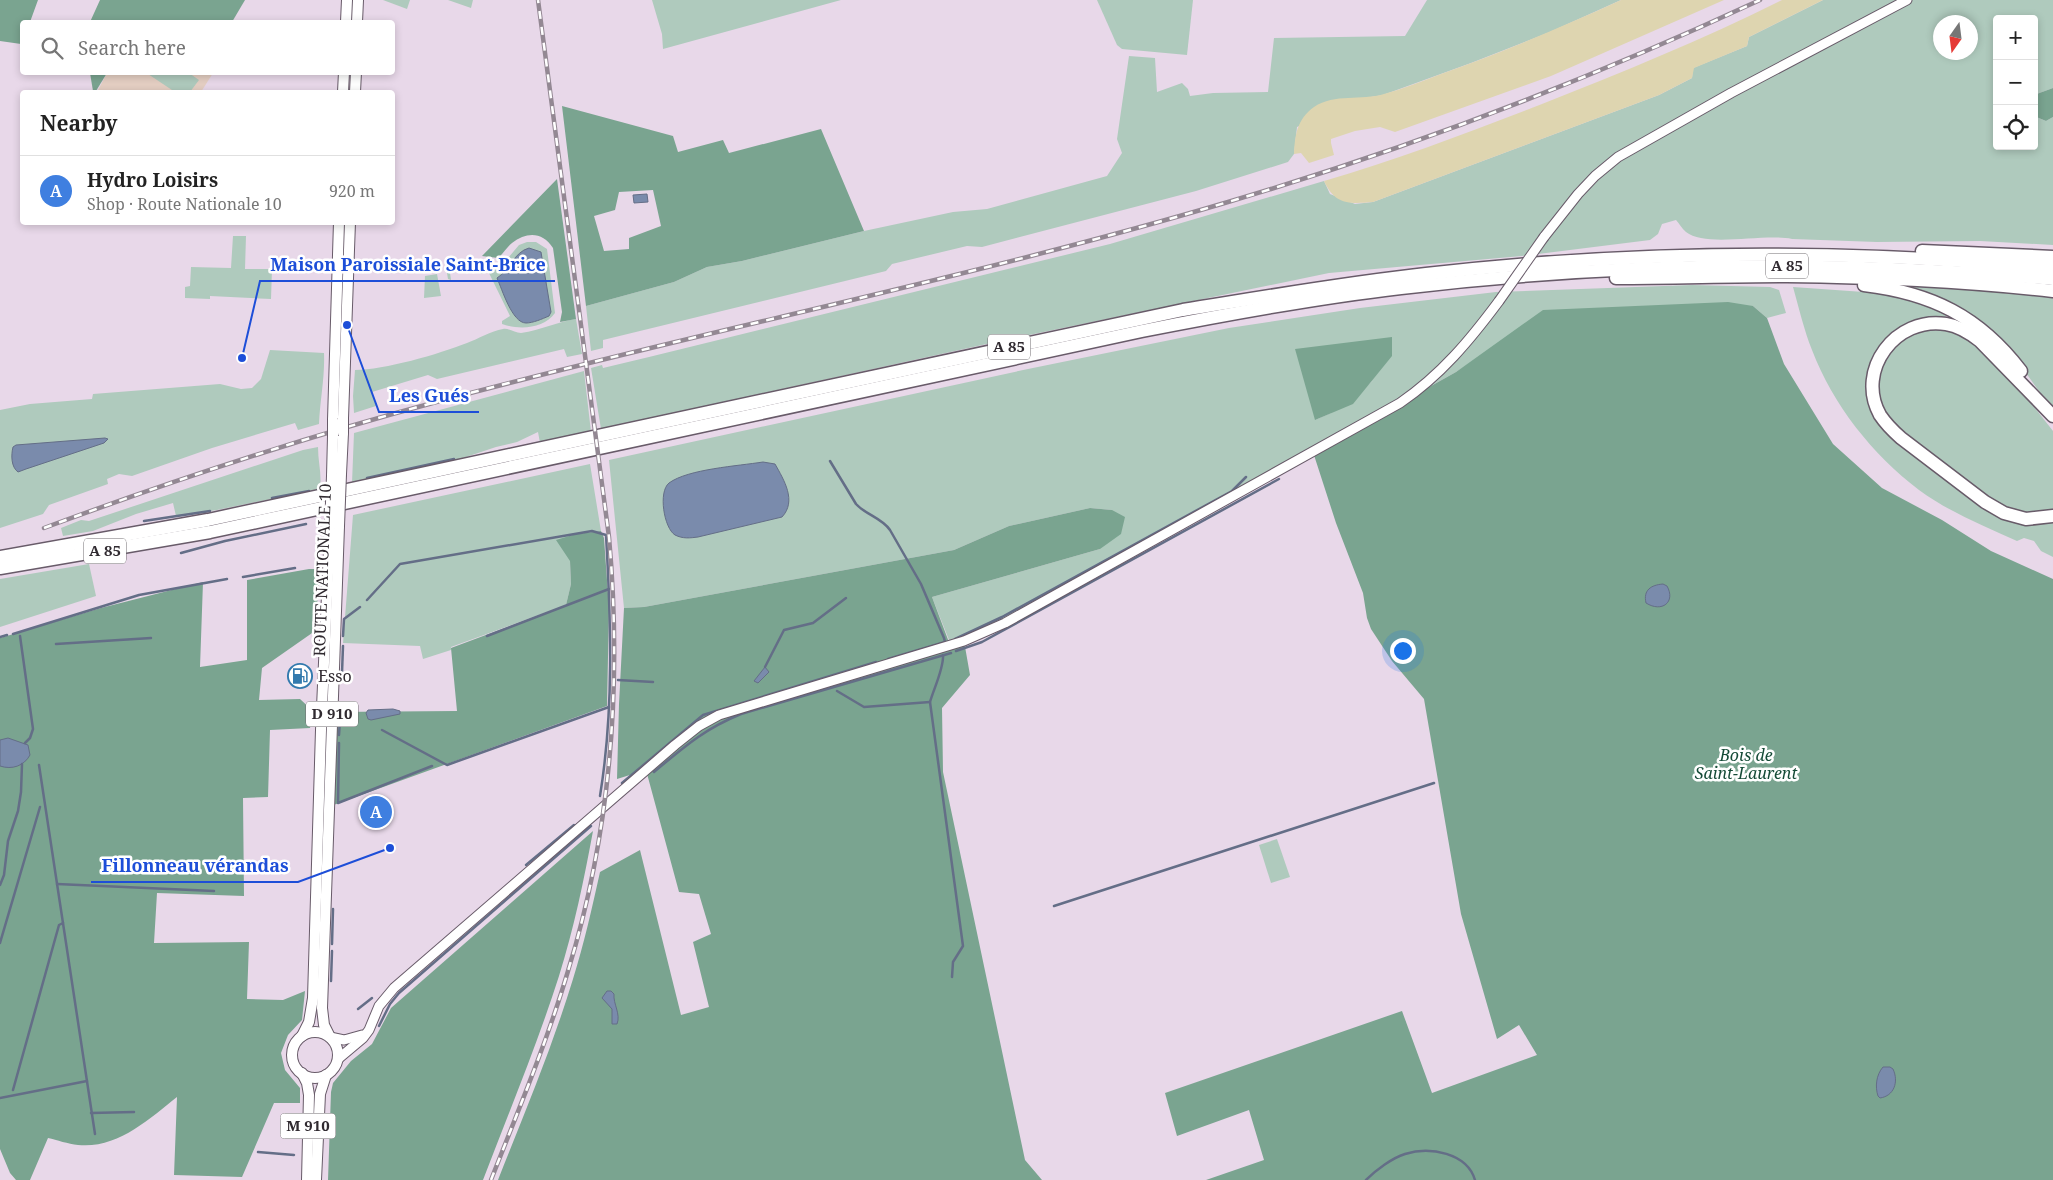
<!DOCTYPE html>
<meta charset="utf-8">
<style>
:root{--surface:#fff;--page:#f2f2f2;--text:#222;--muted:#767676;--line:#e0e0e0;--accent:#0b8043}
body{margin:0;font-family:"Noto Serif",serif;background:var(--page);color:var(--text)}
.controls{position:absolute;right:15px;top:15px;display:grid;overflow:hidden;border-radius:5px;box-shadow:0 2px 8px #0003}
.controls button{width:45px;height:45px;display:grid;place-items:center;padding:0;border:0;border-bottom:1px solid var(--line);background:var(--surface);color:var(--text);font:25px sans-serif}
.compass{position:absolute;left:1933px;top:15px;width:45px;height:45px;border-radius:50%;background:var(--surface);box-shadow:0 2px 8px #0003;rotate:194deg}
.you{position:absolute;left:1402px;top:650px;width:18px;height:18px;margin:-12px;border:4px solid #fff;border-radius:50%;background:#1a73e8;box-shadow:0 0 0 8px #1a73e833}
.badge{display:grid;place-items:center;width:32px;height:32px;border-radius:50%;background:var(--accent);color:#fff;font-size:16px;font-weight:700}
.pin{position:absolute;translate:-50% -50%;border:2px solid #fff;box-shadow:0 1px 5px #0006}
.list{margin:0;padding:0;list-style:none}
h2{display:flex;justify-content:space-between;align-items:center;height:65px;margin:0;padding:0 20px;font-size:21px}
h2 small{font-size:16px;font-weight:400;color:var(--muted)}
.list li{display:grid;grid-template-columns:32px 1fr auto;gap:15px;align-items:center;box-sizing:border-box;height:70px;padding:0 20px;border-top:1px solid var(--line)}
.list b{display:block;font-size:19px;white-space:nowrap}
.list p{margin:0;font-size:16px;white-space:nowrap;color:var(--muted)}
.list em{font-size:16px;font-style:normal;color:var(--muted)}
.icon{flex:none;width:28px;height:28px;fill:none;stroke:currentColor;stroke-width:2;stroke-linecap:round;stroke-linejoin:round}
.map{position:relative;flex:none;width:2053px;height:1180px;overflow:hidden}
.search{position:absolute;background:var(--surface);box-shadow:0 2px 8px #0003;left:20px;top:20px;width:375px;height:55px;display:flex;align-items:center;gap:12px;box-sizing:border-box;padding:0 18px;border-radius:5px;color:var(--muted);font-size:19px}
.panel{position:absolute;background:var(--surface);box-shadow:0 2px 8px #0003;left:20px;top:90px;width:375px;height:135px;border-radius:5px}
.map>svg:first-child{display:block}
.education{fill:#e5cfc3}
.green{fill:#afcabd;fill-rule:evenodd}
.forest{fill:#7aa490;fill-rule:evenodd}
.sand{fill:#ded5b0}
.water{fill:#7a8bac;stroke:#646e87}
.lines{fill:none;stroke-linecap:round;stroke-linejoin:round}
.stream{stroke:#646e87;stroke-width:2.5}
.secondary-casing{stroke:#685b69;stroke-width:11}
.primary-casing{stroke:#685b69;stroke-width:12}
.motorway-casing{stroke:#685b69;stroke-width:15}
.secondary{stroke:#fff;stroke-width:9}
.primary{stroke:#fff;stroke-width:10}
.motorway{stroke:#fff;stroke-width:12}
.rail-casing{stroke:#938893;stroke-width:4.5}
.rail{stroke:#fff;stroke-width:2.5;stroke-dasharray:8;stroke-linecap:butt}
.secondary-bridge-casing{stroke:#685b69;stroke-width:11;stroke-linecap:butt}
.primary-bridge-casing{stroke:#685b69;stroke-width:12;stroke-linecap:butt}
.secondary-bridge{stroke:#fff;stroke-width:9}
.primary-bridge{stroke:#fff;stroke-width:10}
.labels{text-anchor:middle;stroke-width:5;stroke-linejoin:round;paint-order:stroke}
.shield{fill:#fff;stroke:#6e6a6e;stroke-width:1}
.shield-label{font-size:15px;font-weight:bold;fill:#302a30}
.street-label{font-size:16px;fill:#302a30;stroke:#fff}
.poi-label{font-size:16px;fill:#302a30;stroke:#fff;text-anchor:start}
.park-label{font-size:16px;font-style:italic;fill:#154b37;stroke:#fff}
.leader{fill:none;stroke:#1d4ed8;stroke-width:2}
.callout-dot{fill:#1d4ed8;stroke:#fff;stroke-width:2}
.callout-label{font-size:18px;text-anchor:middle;font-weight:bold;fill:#1d4ed8;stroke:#fff;stroke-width:5;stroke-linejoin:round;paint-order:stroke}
</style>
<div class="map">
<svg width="2053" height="1180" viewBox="0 0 2053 1180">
<rect width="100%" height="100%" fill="#e8d8e9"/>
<path class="education" d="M107,73H213L201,92H97Z"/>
<g class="green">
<path d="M383,0H410L407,9Z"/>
<path d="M448,0H473L471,8Z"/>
<path d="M652,0H841L663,49L662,34Z"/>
<path d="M1097,0H1193L1187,55L1122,49L1117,45Z"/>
<path d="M1427,0H1621L1550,32L1471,63L1383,95L1365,98L1297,127L1294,154L1288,162L1196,191L982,247L967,246L892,264L886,271L603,340V348L591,351L586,306L674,282L707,267L742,261L864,231L953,212L987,209L1107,176L1122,153L1117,139L1129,56L1155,58L1157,92L1182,83L1188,89L1190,96L1213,93L1268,92L1274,38L1405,36Z"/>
<path d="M1823,0H2053V88L2034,95V19H1997V146H2034V116L2046,121L2053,117V245L1980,241L1877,242L1792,239C1764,233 1706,248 1686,232C1682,229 1679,223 1676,220L1662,224L1658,234L1650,240L1522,256L1329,273L1005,340L601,429L591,368L602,365L603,368L649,357L1110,244L1324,181L1330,194L1355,204L1373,202L1659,95L1692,78L1693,68L1747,46L1749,37ZM1940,22H1970V52H1940Z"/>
<path d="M149,73H189L199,80L190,92H175L148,74Z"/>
<path d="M233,236H246L245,269H272L271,299L210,296V299L185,298V287L190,286L191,267L231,268Z"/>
<path d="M527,242H536L547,249L555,313C544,329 519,330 502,324V321L510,316L488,271L481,274L479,267L450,273L451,280L448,279L447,273L449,269L487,262L503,264L519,245Z"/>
<path d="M437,274L441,296L424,298L425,276Z"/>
<path d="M1889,283L2053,297V411L2026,373L1990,334Z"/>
<path d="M1692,285L1770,287L1779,290L1786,313L1767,318L1753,306L1488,351L1456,372L1005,623L951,645L932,597L1100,549L1112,510L1090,508L1009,526L954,550L644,607L624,608L609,460L1028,369L1229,328L1360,308L1496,292ZM1374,380L1331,413L1315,420Z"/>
<path d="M1793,287L1892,294L1941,309L1946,315L1945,319L1888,338L1872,405L1995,513L2053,519V557L2041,551L2034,541L2024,538L2017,541C1984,526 1949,512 1919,490C1872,454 1833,405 1812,350C1804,330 1799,308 1793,287Z"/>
<path d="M576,319L582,354L567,357L564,349L437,379L428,375L372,392L376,406L354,413L353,396L355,370C384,370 439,354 467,343C478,339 491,331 503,329C509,328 515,333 521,333C541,330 557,322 576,319Z"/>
<path d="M1944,329L1967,337L2012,379L2053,431V511L2025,514L1999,505L1901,433L1885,412L1879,395L1878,386L1880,369L1888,353L1908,336L1925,330Z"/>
<path d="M270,350L324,353C325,377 320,400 319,424L298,430L295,423L212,448L132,476L119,474L107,479L108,484L49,505L43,514L0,528V410L30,404L92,399L93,394L220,384L241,389L252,388L261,379Z"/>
<path d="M584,371L591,432L540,443L538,432L517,442L496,447L451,462L352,483L354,433Z"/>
<path d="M318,447C318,462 322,474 320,489L217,510L176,516L173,503L136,514L93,531L63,536L61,528L81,520L89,521L303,450Z"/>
<path d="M590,464L601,531L576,534L570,561L571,584L566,605L451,647V650L423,659L420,646L343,643L353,515Z"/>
<path d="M89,564L96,596L0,627V579Z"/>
<path d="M1277,839L1290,877L1271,883L1259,845Z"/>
</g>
<g class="forest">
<path d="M0,0H38L30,22H22L21,44L0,41Z"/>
<path d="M100,0H245L232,22H90Z"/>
<path d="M90,73H107L96,91H93Z"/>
<path d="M2053,88V117L2046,121L2034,116V95Z"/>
<path d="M562,106L673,136L678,152L723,140L729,153L821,129L864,231L742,261L707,267L674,282L586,306ZM653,190L661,226L629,238V249L604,251L594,216L615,210L619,192Z"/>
<path d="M557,179L576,319L560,322L562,312L553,248C543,232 527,231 512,243C507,247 503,254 498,258L482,256Z"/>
<path d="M1728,302L1753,306L1767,318L1784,364L1833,444L1882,488L1942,520L1991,551L2053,579V1180H1206L1264,1160L1249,1110L1177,1136L1165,1093L1402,1011L1432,1093L1537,1055L1519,1025L1497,1039L1461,914L1424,699L1392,661L1371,629L1367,618L1363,593L1336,523L1313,452L1456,372L1543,310Z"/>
<path d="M1392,337V356L1353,404L1315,420L1295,349Z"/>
<path d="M1090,508L1112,510L1125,517L1121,534L1100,549L932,597L950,645L964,641L970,675L942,708L943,772L1025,1160L1042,1180H498C524,1114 552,1048 573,979C584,944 592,908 600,872L640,850L681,1015L709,1007L693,942L711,934L699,894L679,892L646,770L617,779L619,704L624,608L644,607L954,550L1009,526Z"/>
<path d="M601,531L604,538L609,608L607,706L328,807L332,712L457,711L451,648L566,605L571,584L570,561L556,540L576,534Z"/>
<path d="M309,569H320L315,631L262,668L259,700L300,699L314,712L310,728L270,730L268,797L243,798L244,896L157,893L154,943L249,942L247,999L283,1000L305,991L302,1020L288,1035L281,1053L285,1070L300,1088V1103H274L242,1177L174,1175L177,1097C148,1120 117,1149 78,1145C68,1144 57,1140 48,1138L30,1180H16L10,1173L0,1149V638L101,608L203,582L200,667L247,660V580Z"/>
<path d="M593,831C584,880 574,928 559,976C537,1045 509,1112 483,1180H328L331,1092L333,1083L351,1061L372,1044L391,1008Z"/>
</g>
<g class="sand">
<path d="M1621,0H1724L1551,76L1395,132L1380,127L1355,131L1331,139V143L1334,155L1309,163L1301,153L1294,154C1295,135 1297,119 1314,107C1335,93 1361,101 1384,94C1403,89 1422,81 1441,74C1503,52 1562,27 1621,0Z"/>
<path d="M1782,0H1823L1749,37L1747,46L1694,68L1692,78L1659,95L1373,202C1349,204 1335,205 1324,181C1399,159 1470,132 1542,104C1623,72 1704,39 1782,0Z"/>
</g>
<g class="water">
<path d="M647,194L648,202L634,203L633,195Z"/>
<path d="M529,248L541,252L551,312L549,316C542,319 533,323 526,323C512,323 502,289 497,278C510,270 514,252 529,248Z"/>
<path d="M105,438L108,439L104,443L26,469L18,472C11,467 11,455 13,447L16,445Z"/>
<path d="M763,462L775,464C784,480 797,501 782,517L698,537C690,538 683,539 675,535C664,528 658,492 669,483C688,469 738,466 763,462Z"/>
<path d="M1663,584L1667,586C1676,602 1662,613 1646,603C1643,590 1651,585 1663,584Z"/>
<path d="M765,667L769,672L758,683L754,681Z"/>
<path d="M393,709L400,711V714L371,720L368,719L366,713L368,710Z"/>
<path d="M8,738L28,745L30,755C24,766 12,770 0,766V740Z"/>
<path d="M607,991H611L614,994C613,1004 621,1014 617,1024H612V1009L602,998Z"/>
<path d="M1883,1067H1890L1893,1069C1899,1082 1894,1096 1880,1098L1878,1096C1875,1087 1876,1075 1883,1067Z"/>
</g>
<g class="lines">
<g class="stream">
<path d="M830,461L856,504C866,515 882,518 890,530L921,584L944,638L945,642L888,659"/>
<path d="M367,478L454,459"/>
<path d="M272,498L309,491"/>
<path d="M144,521L210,511"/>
<path d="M181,553L225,541L306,524"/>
<path d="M243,577L295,568"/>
<path d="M367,600L400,564L592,531L606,535C611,622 614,710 600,796"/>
<path d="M13,634L139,595L227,579"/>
<path d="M20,636L33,729L30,738L25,743"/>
<path d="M343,636L344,619L360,607"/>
<path d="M487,636L609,589"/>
<path d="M0,637L7,635"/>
<path d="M955,639L1002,617L1232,491L1246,477"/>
<path d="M56,644L151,638"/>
<path d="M956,651L982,642L1279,479"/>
<path d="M943,655C944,668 934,688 930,702L963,946L953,962L952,977"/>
<path d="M765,667L784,630L813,623L846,598"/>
<path d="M342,673L343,646"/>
<path d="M618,680L653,682"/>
<path d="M837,691L864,707L930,702"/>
<path d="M382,730L447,765L609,707"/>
<path d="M339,735L341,705"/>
<path d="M339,743L338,803L432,766"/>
<path d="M39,765L95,1134"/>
<path d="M654,772C684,747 704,729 741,714L951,653"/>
<path d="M622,783L703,715L876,662"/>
<path d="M526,865L574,825"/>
<path d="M57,884L214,891"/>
<path d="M0,885L4,875L8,841L18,811L21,792L22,764"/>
<path d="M1054,906L1434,783"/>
<path d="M0,943L40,807"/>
<path d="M332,944L333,909"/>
<path d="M331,981L332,951"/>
<path d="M358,1009L372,998"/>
<path d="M379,1026L390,1004L399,993L591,826"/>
<path d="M13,1090L59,925L63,923"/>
<path d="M0,1098L87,1081"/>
<path d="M91,1113L134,1112"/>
<path d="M258,1152L294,1155"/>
<path d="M1366,1180C1376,1170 1392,1158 1405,1154C1430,1146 1467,1153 1475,1180"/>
</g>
<defs>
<g id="secondary">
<path d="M1544,237L1578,194L1595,176L1618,157L1731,93L1907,0"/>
<path d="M330,1037L344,1040L362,1035"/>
<path d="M338,1059L363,1038L369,1030L379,1006L394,988L675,745L699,726L719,715L964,641L1005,623L1400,403C1441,375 1470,340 1499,301"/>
</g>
<g id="primary">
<path d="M346,22L347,0"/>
<path d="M357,22L358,0"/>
<path d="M343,92L344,72"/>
<path d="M355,92L356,72"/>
<path d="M343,418L350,222"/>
<path d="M333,420L339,222"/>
<path d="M341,474L343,433"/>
<path d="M332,476L333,436"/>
<circle cx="315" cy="1055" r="23"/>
<path d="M302,1036L309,1022L313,998L321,730L330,528"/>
<path d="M330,1037L324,1025L322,1008L339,526"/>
<path d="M302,1073L307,1083L309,1095L307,1180"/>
<path d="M316,1180L320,1094L326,1075"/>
</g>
<g id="motorway">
<path d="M1922,251L2053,257"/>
<path d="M1616,278C1673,278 1730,276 1787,276C1876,277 1965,281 2053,291"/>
<path d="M1864,285C1931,293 1979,316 2021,371"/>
<path d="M2053,416L1980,341C1970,333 1959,326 1946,324C1896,316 1855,370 1880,415C1886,424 1893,431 1901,438L1985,502L2004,513L2026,519L2053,516"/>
<path d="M0,557L208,520L1183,310C1264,297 1344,283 1426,274C1634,250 1845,249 2053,268"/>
<path d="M0,568L210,532L1142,331C1228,314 1314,298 1401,288C1618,262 1836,260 2053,279"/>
</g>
</defs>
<use href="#secondary" class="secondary-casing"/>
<use href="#primary" class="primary-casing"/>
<use href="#motorway" class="motorway-casing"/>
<use href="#secondary" class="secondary"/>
<use href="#primary" class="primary"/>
<use href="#motorway" class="motorway"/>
<defs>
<g id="rail">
<path d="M44,528C174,480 305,437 440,401C702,331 968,279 1228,202C1411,148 1588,80 1760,0"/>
<path d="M491,1180C518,1111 547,1042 568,971C611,831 622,683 609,537L538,0"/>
</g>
</defs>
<use href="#rail" class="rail-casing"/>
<use href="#rail" class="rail"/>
<defs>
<path id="secondary-bridge" d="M1499,301L1544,237"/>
<g id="primary-bridge">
<path d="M343,433V418"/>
<path d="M333,436V420"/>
<path d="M339,526L341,474"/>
<path d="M330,528L332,476"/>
</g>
</defs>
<use href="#secondary-bridge" class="secondary-bridge-casing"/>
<use href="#primary-bridge" class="primary-bridge-casing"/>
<use href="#secondary-bridge" class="secondary-bridge"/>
<use href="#primary-bridge" class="primary-bridge"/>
</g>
<defs>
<symbol id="fuel-ring" viewBox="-11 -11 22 22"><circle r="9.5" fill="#fff" stroke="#337aae" stroke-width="1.5"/><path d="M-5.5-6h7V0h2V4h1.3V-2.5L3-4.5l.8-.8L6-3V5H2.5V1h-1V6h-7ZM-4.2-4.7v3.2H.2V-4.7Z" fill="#337aae"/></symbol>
</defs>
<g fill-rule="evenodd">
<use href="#fuel-ring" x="286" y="662" width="28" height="28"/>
</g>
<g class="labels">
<g class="shield">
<rect x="1766" y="253.5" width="42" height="25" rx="4"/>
<rect x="988" y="334.5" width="42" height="25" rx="4"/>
<rect x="84" y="538.5" width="42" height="25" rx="4"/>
<rect x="306" y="701.5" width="52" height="25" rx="4"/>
<rect x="280.5" y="1113.5" width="55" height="25" rx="4"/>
</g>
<g class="shield-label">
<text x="1787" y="271">A 85</text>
<text x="1009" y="352">A 85</text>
<text x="105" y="556">A 85</text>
<text x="332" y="719">D 910</text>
<text x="308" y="1131">M 910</text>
</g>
<g class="street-label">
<text transform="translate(322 570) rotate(-88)" y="6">ROUTE NATIONALE 10</text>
</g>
<g class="poi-label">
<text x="318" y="682">Esso</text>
</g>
<g class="park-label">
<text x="1746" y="761">Bois de<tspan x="1746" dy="18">Saint-Laurent</tspan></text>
</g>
</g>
<path class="leader" d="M242 358L260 281H555M347 325L379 412H479M390 848L298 882H91"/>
<g class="callout-dot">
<circle cx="242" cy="358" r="5"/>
<circle cx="347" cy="325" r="5"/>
<circle cx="390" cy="848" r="5"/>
</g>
<g class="callout-label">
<text x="408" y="271">Maison Paroissiale Saint-Brice</text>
<text x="429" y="402">Les Gués</text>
<text x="195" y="872">Fillonneau vérandas</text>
</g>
</svg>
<div class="controls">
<button>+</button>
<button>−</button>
<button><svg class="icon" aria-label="locate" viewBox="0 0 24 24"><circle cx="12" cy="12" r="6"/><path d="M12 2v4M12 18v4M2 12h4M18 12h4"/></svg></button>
</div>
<svg class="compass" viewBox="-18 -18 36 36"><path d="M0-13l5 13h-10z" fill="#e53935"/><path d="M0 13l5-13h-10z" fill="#767676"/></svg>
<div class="you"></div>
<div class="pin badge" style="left:376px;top:812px;background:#3f7fe0">A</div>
<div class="search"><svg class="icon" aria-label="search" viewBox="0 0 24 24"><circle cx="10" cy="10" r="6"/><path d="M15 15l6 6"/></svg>Search here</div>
<section class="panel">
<h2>Nearby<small></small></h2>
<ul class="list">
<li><span class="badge" style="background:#3f7fe0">A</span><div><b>Hydro Loisirs</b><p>Shop · Route Nationale 10</p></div><em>920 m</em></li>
</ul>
</section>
</div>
